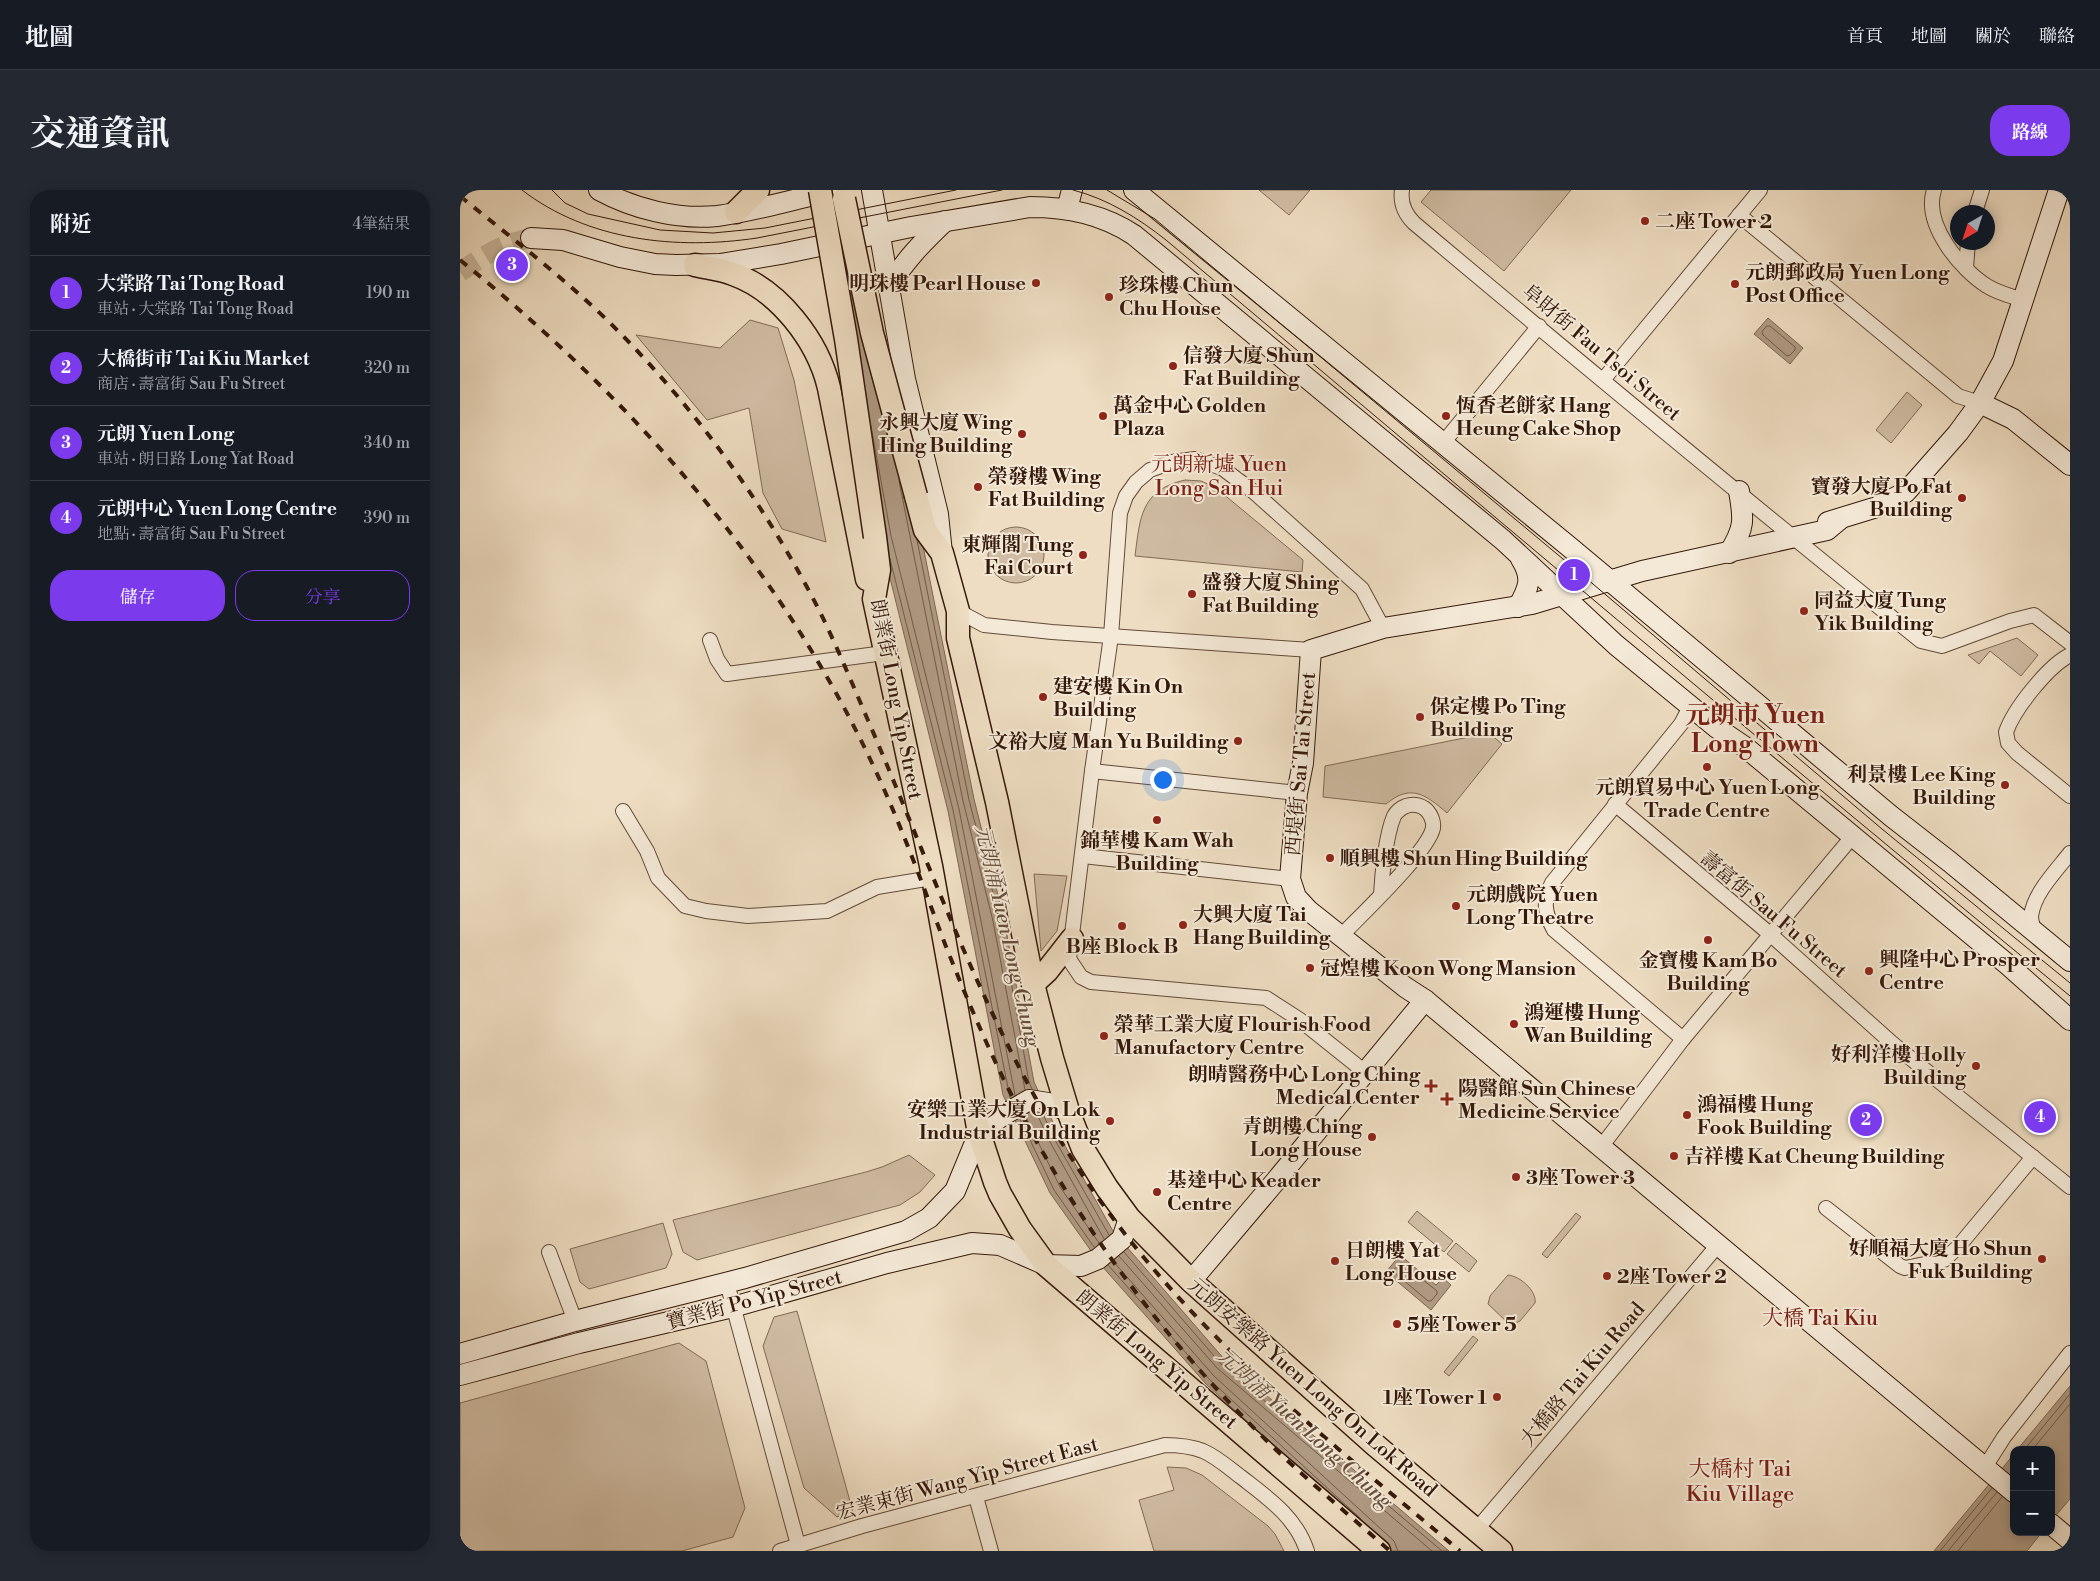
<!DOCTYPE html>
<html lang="zh-TW">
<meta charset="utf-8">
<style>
:root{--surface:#171b24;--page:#242831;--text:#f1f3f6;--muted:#9ea1a6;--line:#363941;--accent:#7c3aed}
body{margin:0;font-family:"Libre Bodoni","Noto Serif TC",serif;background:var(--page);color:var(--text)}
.controls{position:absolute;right:15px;bottom:15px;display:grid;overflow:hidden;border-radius:10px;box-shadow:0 2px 12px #0003}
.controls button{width:45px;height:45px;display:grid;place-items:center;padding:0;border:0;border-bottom:1px solid var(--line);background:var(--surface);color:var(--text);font:25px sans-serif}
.compass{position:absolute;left:1490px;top:15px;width:45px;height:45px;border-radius:50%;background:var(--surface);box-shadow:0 2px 12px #0003;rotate:219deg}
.you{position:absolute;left:702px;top:589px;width:18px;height:18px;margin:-12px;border:4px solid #fff;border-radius:50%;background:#1a73e8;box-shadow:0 0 0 8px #1a73e833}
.badge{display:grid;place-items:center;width:32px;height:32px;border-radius:50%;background:var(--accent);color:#fff;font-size:16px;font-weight:700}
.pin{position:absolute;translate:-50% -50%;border:2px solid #fff;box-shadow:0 1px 5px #0006}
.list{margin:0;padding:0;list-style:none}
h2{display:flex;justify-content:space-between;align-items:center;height:65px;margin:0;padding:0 20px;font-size:21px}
h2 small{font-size:16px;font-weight:400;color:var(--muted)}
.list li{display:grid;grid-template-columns:32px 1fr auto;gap:15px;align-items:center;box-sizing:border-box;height:75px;padding:0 20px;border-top:1px solid var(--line)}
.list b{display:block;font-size:19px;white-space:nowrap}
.list p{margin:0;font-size:16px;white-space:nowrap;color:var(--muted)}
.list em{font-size:16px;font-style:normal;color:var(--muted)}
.actions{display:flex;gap:10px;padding:15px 20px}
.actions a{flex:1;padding:11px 0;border:1px solid var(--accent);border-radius:20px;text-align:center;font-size:18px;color:var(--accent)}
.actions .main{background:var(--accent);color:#fff}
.map{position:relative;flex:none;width:1610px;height:1361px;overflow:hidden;border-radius:20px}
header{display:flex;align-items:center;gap:30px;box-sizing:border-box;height:70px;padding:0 25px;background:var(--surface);border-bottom:1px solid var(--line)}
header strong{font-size:24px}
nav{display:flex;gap:28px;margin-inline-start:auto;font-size:18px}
.intro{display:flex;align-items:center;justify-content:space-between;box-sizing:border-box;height:120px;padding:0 30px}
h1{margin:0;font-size:35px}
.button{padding:12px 22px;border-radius:20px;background:var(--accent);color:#fff;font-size:18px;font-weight:700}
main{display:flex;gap:30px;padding:0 30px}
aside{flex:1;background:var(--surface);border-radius:20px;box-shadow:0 2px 12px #0003}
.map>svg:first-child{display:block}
.green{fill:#cfbca3;stroke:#826a56}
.water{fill:#af9a83;stroke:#7e6653}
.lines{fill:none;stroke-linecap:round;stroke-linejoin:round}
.shore{stroke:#725a46;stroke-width:1}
.secondary-tunnel{stroke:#c9b69d;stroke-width:20;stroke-dasharray:20 10;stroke-linecap:butt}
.street-casing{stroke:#634a38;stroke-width:16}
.secondary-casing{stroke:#35190a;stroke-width:22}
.primary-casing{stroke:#35190a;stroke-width:25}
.street{stroke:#f4e9d7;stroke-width:14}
.secondary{stroke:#f4e9d7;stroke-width:20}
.primary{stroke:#eeddc2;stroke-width:22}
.tram{stroke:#35190a;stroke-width:1}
.rail{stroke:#35190a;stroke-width:4;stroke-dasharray:9 9;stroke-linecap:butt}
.primary-bridge-casing{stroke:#35190a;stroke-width:25;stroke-linecap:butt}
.primary-bridge{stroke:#eeddc2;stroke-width:22}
.poi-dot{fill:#8f2418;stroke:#f4e9d7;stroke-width:2}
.labels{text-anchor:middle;stroke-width:4;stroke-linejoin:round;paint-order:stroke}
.poi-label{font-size:20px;font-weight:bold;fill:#35190a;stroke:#f4e9d7;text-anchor:start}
.street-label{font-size:20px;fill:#35190a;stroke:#f4e9d7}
.neighbourhood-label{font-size:21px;fill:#7a1f14;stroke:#f4e9d7}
.water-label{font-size:21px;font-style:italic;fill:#664d3a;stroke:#f4e9d7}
.quarter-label{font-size:22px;fill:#7a1f14;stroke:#f4e9d7}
.district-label{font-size:25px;font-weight:bold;fill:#7a1f14;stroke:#f4e9d7}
</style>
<header>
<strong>地圖</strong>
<nav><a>首頁</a><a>地圖</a><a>關於</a><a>聯絡</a></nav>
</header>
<div class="intro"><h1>交通資訊</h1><a class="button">路線</a></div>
<main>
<aside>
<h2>附近<small>4筆結果</small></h2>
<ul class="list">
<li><span class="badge">1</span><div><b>大棠路 Tai Tong Road</b><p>車站 · 大棠路 Tai Tong Road</p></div><em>190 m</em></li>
<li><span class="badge">2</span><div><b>大橋街市 Tai Kiu Market</b><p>商店 · 壽富街 Sau Fu Street</p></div><em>320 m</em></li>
<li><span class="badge">3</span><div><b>元朗 Yuen Long</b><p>車站 · 朗日路 Long Yat Road</p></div><em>340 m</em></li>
<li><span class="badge">4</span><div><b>元朗中心 Yuen Long Centre</b><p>地點 · 壽富街 Sau Fu Street</p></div><em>390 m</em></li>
</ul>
<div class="actions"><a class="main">儲存</a><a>分享</a></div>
</aside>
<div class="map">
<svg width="1610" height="1361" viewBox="0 0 1610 1361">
<rect width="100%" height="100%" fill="#eeddc2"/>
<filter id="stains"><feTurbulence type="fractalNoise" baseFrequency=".004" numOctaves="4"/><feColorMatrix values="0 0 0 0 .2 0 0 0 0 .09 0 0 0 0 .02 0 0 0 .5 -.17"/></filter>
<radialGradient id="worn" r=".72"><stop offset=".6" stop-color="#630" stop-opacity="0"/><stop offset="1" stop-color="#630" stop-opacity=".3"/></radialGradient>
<g class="green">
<path d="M799,0H850L829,25Z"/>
<path d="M971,0H1111L1044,81L961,12Z"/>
<path d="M290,130L318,138L334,190L366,352L322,339L303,303L289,218L247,230L176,145L260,158Z"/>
<path d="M1447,202L1462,215L1431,253L1416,240Z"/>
<path d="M725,290L741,291L756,298L843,370L842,382L675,366C680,327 681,300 725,290Z"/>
<circle cx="556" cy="365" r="28"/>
<path d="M1557,448L1578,465L1561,486L1530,461L1519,474L1508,465Z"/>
<path d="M1029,543L1042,554L987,623C966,605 951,593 926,614L863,607L865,576Z"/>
<path d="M574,684L607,686L597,741L581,761Z"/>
<path d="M449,965L475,985L460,1002L440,1015L237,1070L223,1062L213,1030L406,982L422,977Z"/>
<path d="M957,1021L993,1051L984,1062L948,1032Z"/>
<path d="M1116,1023L1121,1027L1087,1068L1082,1064Z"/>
<path d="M203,1033L212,1064L206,1078L129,1099L120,1092L110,1059Z"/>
<path d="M996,1053L1017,1071L1009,1082L987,1064Z"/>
<path d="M1048,1085C1060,1086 1077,1101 1075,1113L1060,1131L1054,1134L1048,1133L1028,1114L1030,1106Z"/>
<path d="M337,1121L393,1322L377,1327L344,1298L303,1156L314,1127Z"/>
<path d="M1013,1146L1018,1150L989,1186L984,1182Z"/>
<path d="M219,1153L246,1171L285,1318L273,1347L222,1361H0V1213Z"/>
<path d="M707,1277L726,1278L742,1285L808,1336L815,1344L824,1361H694L679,1310L714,1300Z"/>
</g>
<g class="water">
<path d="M391,80L463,356L514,609L544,729L574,892L600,947L653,1041L765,1170L989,1361H928L746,1194L641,1075L590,1003L543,905L488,621L420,348L373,82Z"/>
<path d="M1308,128L1343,158L1330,174L1294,144Z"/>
<path d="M940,1065L976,1095L983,1088L991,1095L971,1120L926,1082Z"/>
<path d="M1610,1196V1309L1591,1331V1260H1557Z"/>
<path d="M1554,1264V1342H1582L1567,1361H1474Z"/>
</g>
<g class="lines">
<g class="shore">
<path d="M1307,136H1310L1335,157V160L1330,165L1327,166L1303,145L1302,142Z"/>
<path d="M411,236L431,346L499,619L555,905"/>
<path d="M439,291L503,611L533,731L565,900"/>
<path d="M457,350L509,610L540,730L569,892L572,899"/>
<path d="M430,369L493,620L550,908"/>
<path d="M576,922L590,952L644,1049"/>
<path d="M583,924L595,950L649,1045"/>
<path d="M565,925L600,997L639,1053"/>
<path d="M560,929L594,1000L634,1057"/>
<path d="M664,1062L761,1174L982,1361"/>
<path d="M659,1066L757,1178L972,1361"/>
<path d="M653,1071L754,1186L934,1351L938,1361"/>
<path d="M940,1074H943L977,1101V1104L971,1111H968L935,1083L934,1080Z"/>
<path d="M648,1075L750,1190L901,1329"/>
<path d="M1564,1260L1610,1204"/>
<path d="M1572,1260L1610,1214"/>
<path d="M1480,1361L1532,1298"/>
<path d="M1488,1361L1537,1302"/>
<path d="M1498,1361L1542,1307"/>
</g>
<path class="secondary-tunnel" d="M0,82C23,66 43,53 71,48"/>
<defs>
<g id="street">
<path d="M942,0C940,14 945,24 954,33C1122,174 1291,314 1461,451L1482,456L1550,431L1574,425L1610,453"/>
<path d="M1474,0C1463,34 1500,79 1527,96C1538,103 1551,106 1563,110"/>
<path d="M1515,22L1522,0"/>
<path d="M1279,25L1498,206L1520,213"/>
<path d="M1506,78L1508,52"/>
<path d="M1143,190L1300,0"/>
<path d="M983,253L1079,136"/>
<path d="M498,421L524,435L592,442L851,460"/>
<path d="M250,450L257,469L267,484L424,463"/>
<path d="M1610,465C1588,476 1554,519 1546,542L1548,553L1557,563L1610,606"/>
<path d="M632,581L837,603"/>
<path d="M1155,614L1310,744L1433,854L1610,997"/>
<path d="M163,621L187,661L198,688L225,716L246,721L288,726L367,721L417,697L472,688"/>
<path d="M623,666L830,689"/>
<path d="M1574,741C1573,736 1571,731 1571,726C1574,703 1596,681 1610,663"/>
<path d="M881,746C900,726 968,662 973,638C974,631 970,622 964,618C959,615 952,614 946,616C941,618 937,621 934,626C926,645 922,684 921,705"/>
<path d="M1223,849L1094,740C1084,722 1083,711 1092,693L1221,534L1230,517"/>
<path d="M905,882L840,830L806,808L631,792L621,787L609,769L632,581L651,446L660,323L666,306L676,292L690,280L712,272L735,269L762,278L794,302L902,399L923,438"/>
<path d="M1141,957L1223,849L1392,647"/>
<path d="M1366,1018L1440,1076L1445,1078L1484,1070L1498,1057L1573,967"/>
<path d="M89,1062L115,1131"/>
<path d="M267,1093L338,1355"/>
<path d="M1525,1277L1544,1247L1610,1163"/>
<path d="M516,1307L531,1361"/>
<path d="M1017,1339L1258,1055"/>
<path d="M320,1361L402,1336L705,1255C718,1255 730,1256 743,1261C757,1267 769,1278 781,1287C808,1308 836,1327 847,1361"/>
</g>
<g id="secondary">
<path d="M139,0C174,19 218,30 257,26C296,21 338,8 376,0"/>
<path d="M412,0L445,189L478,324L482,363"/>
<path d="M674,0L1112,359L1431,626L1490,672L1610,771"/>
<path d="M607,19L612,0"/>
<path d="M71,48L103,50L160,67L195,74L216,75L260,74L321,64L451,37L570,17C608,17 642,24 674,45L1043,350L1156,455L1257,538L1285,557L1547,774L1610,830"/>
<path d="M429,97C444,71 463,52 485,31"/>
<path d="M1520,213L1553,229L1610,275"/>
<path d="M1379,330L1367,340L1182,381L1072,414L923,438L851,460L843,573L837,603L830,689L836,707L848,720L945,797L965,810L1554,1302"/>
<path d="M1368,332L1417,317L1446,302L1498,243L1520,213L1543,171L1599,0"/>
<path d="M1269,363C1285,338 1284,329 1279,301"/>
<path d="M1058,417C1069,398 1073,388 1061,369"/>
<path d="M731,1091L814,993L965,810"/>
<path d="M0,1164L115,1131L285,1088L446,1041L469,1028L495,1001L519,943L542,926L569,910L588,913L608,921"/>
<path d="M0,1185L119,1153L273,1117L427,1073L512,1053L540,1055L586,1075L621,1076L638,1069L662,1049L669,1028"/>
<path d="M1591,1334L1610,1350"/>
</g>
<g id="primary">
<path d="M276,22L298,0"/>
<path d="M235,75C247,78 261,79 273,84C319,100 358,151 369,198L407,389"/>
<path d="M456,306L465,340L482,363L498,421V448L537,612L573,794L592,868L608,921L623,959L647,998L669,1028L731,1091L914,1254L1041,1361"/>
<path d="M415,347L419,380L414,409L471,676L519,943L535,992L540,1004L560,1039L586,1075L919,1361"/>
<path d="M573,794L587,781L612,749"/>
</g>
</defs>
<use href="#street" class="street-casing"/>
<use href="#secondary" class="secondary-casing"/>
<use href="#primary" class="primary-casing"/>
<use href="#street" class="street"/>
<use href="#secondary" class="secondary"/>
<use href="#primary" class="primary"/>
<g class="tram">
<path d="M62,0C128,51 217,60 297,48L542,0"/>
<path d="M92,0L105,13L128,24L200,40L253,43L305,38L496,0"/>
<path d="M613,0C648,9 678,28 706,50C1007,303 1306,557 1610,806"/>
<path d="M647,0L695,29L1133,394L1422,639L1610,793"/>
</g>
<g class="rail">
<path d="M0,6C49,46 99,84 145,128C231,212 303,311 358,418C376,454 391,491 407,528C472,678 525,835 614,972C717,1133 856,1240 1000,1361"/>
<path d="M0,70C171,208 318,374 412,573C440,632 462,693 485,754C514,827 545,899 585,966C646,1071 722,1168 809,1253C848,1291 889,1325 930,1361"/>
</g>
<defs>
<g id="primary-bridge">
<path d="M360,0L386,149L415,347"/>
<path d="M384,9L412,143L456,306"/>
</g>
</defs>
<use href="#primary-bridge" class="primary-bridge-casing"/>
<use href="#primary-bridge" class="primary-bridge"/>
</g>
<g class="poi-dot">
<circle cx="1185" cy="31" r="5"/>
<circle cx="576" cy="93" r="5"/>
<circle cx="1275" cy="94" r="5"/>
<circle cx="649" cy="107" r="5"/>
<circle cx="713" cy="176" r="5"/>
<circle cx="643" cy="226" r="5"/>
<circle cx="986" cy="226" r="5"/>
<circle cx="562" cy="244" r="5"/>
<circle cx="518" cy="297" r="5"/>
<circle cx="1502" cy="308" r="5"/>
<circle cx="623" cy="365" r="5"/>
<circle cx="732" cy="404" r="5"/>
<circle cx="1344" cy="421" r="5"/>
<circle cx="583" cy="507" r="5"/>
<circle cx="960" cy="527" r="5"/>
<circle cx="778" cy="551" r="5"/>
<circle cx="1247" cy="577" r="5"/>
<circle cx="1545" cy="595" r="5"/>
<circle cx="697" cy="630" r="5"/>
<circle cx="870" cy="668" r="5"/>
<circle cx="996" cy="716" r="5"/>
<circle cx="723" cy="735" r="5"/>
<circle cx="662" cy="736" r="5"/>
<circle cx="1248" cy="750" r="5"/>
<circle cx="850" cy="778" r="5"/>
<circle cx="1409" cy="781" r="5"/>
<circle cx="1054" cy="834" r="5"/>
<circle cx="644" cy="846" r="5"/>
<circle cx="1516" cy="876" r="5"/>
<path d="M968.5 888.5h5v5h5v5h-5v5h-5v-5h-5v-5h5z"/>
<path d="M984.5 901.5h5v5h5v5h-5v5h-5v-5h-5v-5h5z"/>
<circle cx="1227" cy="925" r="5"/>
<circle cx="650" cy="931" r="5"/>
<circle cx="912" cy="947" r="5"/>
<circle cx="1214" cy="966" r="5"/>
<circle cx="1056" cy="987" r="5"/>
<circle cx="697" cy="1002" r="5"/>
<circle cx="1582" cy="1069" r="5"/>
<circle cx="875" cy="1071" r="5"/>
<circle cx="1147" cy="1086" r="5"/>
<circle cx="937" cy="1134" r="5"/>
<circle cx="1037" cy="1207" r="5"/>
</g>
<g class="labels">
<g class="poi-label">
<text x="1195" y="38">二座 Tower 2</text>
<text x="1285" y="89">元朗郵政局 Yuen Long<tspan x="1285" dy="23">Post Office</tspan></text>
<text x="566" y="100" text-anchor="end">明珠樓 Pearl House</text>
<text x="659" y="102">珍珠樓 Chun<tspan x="659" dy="23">Chu House</tspan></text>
<text x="723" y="172">信發大廈 Shun<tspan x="723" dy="23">Fat Building</tspan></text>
<text x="653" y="222">萬金中心 Golden<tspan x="653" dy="23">Plaza</tspan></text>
<text x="996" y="222">恆香老餅家 Hang<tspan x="996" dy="23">Heung Cake Shop</tspan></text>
<text x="552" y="239" text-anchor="end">永興大廈 Wing<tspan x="552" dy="23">Hing Building</tspan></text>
<text x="528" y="293">榮發樓 Wing<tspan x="528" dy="23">Fat Building</tspan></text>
<text x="1492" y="303" text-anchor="end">寶發大廈 Po Fat<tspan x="1492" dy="23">Building</tspan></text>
<text x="613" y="361" text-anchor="end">東輝閣 Tung<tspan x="613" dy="23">Fai Court</tspan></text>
<text x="742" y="399">盛發大廈 Shing<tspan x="742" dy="23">Fat Building</tspan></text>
<text x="1354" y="417">同益大廈 Tung<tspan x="1354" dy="23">Yik Building</tspan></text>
<text x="593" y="503">建安樓 Kin On<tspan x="593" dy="23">Building</tspan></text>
<text x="970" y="523">保定樓 Po Ting<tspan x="970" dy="23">Building</tspan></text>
<text x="768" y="558" text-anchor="end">文裕大廈 Man Yu Building</text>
<text x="1535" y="591" text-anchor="end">利景樓 Lee King<tspan x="1535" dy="23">Building</tspan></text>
<text x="1247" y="604" text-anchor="middle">元朗貿易中心 Yuen Long<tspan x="1247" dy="23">Trade Centre</tspan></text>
<text x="697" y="657" text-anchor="middle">錦華樓 Kam Wah<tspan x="697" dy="23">Building</tspan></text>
<text x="880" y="675">順興樓 Shun Hing Building</text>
<text x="1006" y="711">元朗戲院 Yuen<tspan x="1006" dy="23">Long Theatre</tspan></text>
<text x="733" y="731">大興大廈 Tai<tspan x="733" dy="23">Hang Building</tspan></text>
<text x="662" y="763" text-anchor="middle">B座 Block B</text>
<text x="1419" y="776">興隆中心 Prosper<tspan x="1419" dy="23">Centre</tspan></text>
<text x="1248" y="777" text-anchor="middle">金寶樓 Kam Bo<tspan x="1248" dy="23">Building</tspan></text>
<text x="860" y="785">冠煌樓 Koon Wong Mansion</text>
<text x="1064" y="829">鴻運樓 Hung<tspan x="1064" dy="23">Wan Building</tspan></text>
<text x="654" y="841">榮華工業大廈 Flourish Food<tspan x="654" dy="23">Manufactory Centre</tspan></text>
<text x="1506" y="871" text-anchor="end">好利洋樓 Holly<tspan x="1506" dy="23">Building</tspan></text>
<text x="960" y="891" text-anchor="end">朗晴醫務中心 Long Ching<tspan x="960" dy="23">Medical Center</tspan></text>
<text x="998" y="905">陽醫館 Sun Chinese<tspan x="998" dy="23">Medicine Service</tspan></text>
<text x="1237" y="921">鴻福樓 Hung<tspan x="1237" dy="23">Fook Building</tspan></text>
<text x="640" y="926" text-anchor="end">安樂工業大廈 On Lok<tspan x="640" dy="23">Industrial Building</tspan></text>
<text x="902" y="943" text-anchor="end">青朗樓 Ching<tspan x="902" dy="23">Long House</tspan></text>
<text x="1224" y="973">吉祥樓 Kat Cheung Building</text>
<text x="1066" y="994">3座 Tower 3</text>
<text x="707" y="997">基達中心 Keader<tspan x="707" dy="23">Centre</tspan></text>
<text x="1572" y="1065" text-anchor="end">好順福大廈 Ho Shun<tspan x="1572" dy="23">Fuk Building</tspan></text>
<text x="885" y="1067">日朗樓 Yat<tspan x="885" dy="23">Long House</tspan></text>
<text x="1157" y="1093">2座 Tower 2</text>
<text x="947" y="1141">5座 Tower 5</text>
<text x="1027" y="1214" text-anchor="end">1座 Tower 1</text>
</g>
<g class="street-label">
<text transform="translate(1142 162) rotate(40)" y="7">阜財街 Fau Tsoi Street</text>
<text transform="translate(437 509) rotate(79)" y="7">朗業街 Long Yip Street</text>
<text transform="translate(840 574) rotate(-85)" y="7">西堤街 Sai Tai Street</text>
<text transform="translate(1314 724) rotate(40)" y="7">壽富街 Sau Fu Street</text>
<text transform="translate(294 1109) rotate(-15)" y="7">寶業街 Po Yip Street</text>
<text transform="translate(697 1169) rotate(40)" y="7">朗業街 Long Yip Street</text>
<text transform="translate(1122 1184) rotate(-50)" y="7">大橋路 Tai Kiu Road</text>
<text transform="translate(853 1197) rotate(41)" y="7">元朗安樂路 Yuen Long On Lok Road</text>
<text transform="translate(507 1288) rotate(-15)" y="7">宏業東街 Wang Yip Street East</text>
</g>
<g class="neighbourhood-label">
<text x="759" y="281">元朗新墟 Yuen<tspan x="759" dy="24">Long San Hui</tspan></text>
<text x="1360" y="1135">大橋 Tai Kiu</text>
</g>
<g class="water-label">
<text transform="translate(548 746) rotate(77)" y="7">元朗涌 Yuen Long Chung</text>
<text transform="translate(845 1238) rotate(42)" y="7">元朗涌 Yuen Long Chung</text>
</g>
<g class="quarter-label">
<text x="1280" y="1286">大橋村 Tai<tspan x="1280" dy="25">Kiu Village</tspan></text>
</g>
<g class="district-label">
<text x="1295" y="533">元朗市 Yuen<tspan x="1295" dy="29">Long Town</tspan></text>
</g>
</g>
<rect width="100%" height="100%" filter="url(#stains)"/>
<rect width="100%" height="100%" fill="url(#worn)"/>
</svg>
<div class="controls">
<button>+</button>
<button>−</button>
</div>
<svg class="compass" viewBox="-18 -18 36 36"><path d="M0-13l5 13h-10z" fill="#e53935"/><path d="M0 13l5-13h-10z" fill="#9ea1a6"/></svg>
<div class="you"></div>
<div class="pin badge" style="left:1114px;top:385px">1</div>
<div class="pin badge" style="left:1406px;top:930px">2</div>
<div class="pin badge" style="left:52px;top:75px">3</div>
<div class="pin badge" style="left:1580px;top:927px">4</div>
</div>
</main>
